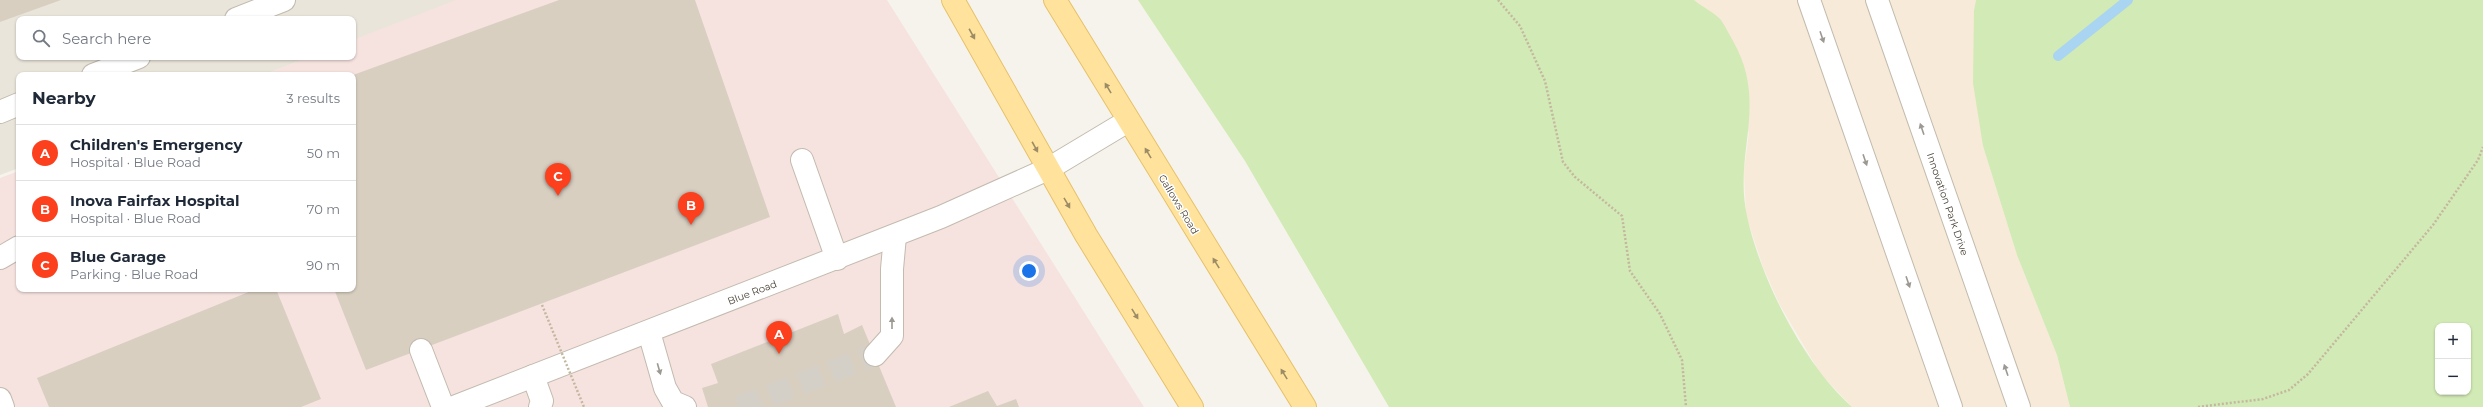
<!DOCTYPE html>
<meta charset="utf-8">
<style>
:root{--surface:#fff;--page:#f6f6f7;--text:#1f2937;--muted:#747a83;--line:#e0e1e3;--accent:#fc3f1d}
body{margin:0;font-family:Montserrat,sans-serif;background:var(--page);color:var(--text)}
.controls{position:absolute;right:12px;bottom:12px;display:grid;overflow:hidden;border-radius:8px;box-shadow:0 1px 3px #0004}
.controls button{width:36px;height:36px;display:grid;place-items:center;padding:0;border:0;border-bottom:1px solid var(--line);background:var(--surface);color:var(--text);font:20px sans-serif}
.you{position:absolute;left:1029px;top:271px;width:14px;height:14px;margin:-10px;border:3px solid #fff;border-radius:50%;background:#1a73e8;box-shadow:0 0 0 6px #1a73e833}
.badge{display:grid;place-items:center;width:26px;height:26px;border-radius:50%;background:var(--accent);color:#fff;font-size:13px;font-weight:700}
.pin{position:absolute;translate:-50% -33px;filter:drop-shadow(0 1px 2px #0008)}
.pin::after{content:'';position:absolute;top:21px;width:14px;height:12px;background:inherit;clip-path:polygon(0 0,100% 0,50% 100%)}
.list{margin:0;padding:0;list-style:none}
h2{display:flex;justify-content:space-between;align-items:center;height:52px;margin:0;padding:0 16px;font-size:17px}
h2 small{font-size:13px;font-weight:400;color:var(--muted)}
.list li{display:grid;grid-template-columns:26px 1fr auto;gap:12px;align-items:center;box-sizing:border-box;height:56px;padding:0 16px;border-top:1px solid var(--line)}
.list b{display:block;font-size:15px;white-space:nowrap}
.list p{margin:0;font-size:13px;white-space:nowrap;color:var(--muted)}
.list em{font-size:13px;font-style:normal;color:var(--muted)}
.icon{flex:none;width:22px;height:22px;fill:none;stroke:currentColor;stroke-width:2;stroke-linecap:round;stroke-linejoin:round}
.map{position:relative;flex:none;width:2483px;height:407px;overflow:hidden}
.search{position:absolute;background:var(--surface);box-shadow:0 1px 3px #0004;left:16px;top:16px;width:340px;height:44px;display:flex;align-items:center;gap:10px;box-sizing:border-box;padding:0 14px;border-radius:8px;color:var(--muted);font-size:15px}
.panel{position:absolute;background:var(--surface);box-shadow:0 1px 3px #0004;left:16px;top:72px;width:340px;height:220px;border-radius:8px}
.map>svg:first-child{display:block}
.residential{fill:#eae5da}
.commercial{fill:#f7ead8}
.medical{fill:#f6e3e0}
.green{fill:#d2eab5;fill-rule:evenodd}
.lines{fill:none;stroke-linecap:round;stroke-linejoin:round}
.stream{stroke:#a9d4f2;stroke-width:10}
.building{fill:#d8cfc1}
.minor-tunnel{stroke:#d4d0c8;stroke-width:22;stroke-dasharray:22 11;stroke-linecap:butt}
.minor-casing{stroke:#c2bbae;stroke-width:24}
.major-casing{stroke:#e6c16a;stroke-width:24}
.path{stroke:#c4b79f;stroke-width:2.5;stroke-dasharray:2 2;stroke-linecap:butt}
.minor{stroke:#fff;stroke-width:22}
.major{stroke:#ffe39c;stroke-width:22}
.path-bridge{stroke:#c4b79f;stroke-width:2.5;stroke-dasharray:2 2;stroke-linecap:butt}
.oneway{fill:#9c8c66}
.oneway2{fill:#9c9892}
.labels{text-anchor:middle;stroke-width:3;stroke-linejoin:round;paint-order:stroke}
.street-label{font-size:10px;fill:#4b4439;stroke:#fff}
</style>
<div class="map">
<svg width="2483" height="407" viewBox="0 0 2483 407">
<rect width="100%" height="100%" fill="#f6f3ec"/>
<path class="residential" d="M0,0H460L353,41V19H19V57H310L263,75H19V168L0,175Z"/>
<path class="commercial" d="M1694,0H1976L1974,10L1983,146L2017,255L2057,355L2070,407H1852L1820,373L1780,305L1763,267L1746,215L1744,171L1749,133L1698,3Z"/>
<path class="medical" d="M456,0H887L1144,407H0V178L19,171V289H353V75H263L309,57H353V40Z"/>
<g class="green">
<path d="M1138,0H1694C1702,7 1714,12 1721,20C1725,26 1729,34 1733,41C1769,104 1733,153 1747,216C1760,278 1804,365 1852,407H1389L1245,161Z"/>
<path d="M1976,0H2483V407H2070L2057,355L2017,255L1983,146L1973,83L1974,10ZM2438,326H2468V392H2438Z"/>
</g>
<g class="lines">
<path class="stream" d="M2058,56L2128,0"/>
</g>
<g class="building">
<path d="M0,0H61L0,22Z"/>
<path d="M559,0H695L770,217L366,370L334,289H353V75Z"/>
<path d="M256,289H276L321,399L301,407H49L37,378Z"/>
<path d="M838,314L844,334L862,325L896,407H708L702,388L718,383L711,364Z"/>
<path d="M988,391L997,406L1016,399L1019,407H949Z"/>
</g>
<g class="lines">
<path class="minor-tunnel" d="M739,407L875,355"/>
<defs>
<g id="minor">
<path d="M1809,0L1951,407"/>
<path d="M1877,0L2019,407"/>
<path d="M236,19L284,0"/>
<path d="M93,75L139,57"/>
<path d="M0,112L19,104"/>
<path d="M802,160L837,259"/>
<path d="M0,258L19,247"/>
<path d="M649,332L665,388L673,402L685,407"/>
<path d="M421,350L443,407"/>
<path d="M875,355L892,336V269L895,236"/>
<path d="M533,376L542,401L540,407"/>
<path d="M0,399L3,407"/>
<path d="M454,407L941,217L1048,169L1128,121"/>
</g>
<g id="major">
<path d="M953,0L1086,235L1192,407"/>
<path d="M1055,0L1305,407"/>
</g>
</defs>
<use href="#minor" class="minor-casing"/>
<use href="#major" class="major-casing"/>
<g class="path">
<path d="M1498,0L1520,26L1545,81L1563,162L1575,177L1622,216L1630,271L1660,314L1682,360L1686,407"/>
<path d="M2198,407L2263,399L2289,390L2308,374L2433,225L2478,160L2483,147"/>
</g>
<use href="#minor" class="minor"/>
<use href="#major" class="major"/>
<path class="path-bridge" d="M542,305L584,407"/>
</g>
<defs><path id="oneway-solid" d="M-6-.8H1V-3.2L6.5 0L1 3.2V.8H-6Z"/></defs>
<g class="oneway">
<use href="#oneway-solid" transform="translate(972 34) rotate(61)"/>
<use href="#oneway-solid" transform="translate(1108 88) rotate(-121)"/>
<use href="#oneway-solid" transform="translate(1035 147) rotate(61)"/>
<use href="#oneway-solid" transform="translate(1148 153) rotate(-121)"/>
<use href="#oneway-solid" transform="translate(1067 203) rotate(60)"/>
<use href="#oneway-solid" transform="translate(1216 263) rotate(-122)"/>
<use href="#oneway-solid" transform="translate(1135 314) rotate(58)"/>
<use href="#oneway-solid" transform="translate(1284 374) rotate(-122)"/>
</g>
<g class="oneway2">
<use href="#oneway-solid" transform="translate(1822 37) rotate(71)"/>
<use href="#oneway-solid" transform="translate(1922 129) rotate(-109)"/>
<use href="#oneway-solid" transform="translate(1865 160) rotate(71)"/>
<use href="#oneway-solid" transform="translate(1908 282) rotate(71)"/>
<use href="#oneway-solid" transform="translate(892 323) rotate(-90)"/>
<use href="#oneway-solid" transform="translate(659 369) rotate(74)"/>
<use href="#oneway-solid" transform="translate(2006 370) rotate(-109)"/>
</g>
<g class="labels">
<g class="street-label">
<text transform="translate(1179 204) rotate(59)" y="4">Gallows Road</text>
<text transform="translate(1948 204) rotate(71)" y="4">Innovation Park Drive</text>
<text transform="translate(752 292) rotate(-21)" y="4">Blue Road</text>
</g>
</g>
</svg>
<div class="controls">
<button>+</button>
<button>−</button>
</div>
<div class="you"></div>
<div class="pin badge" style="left:779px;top:354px">A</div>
<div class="pin badge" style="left:691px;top:225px">B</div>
<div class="pin badge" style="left:558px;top:196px">C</div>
<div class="search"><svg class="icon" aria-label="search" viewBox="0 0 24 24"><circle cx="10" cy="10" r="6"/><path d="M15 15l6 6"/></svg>Search here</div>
<section class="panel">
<h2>Nearby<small>3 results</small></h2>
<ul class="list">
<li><span class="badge">A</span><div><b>Children's Emergency</b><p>Hospital · Blue Road</p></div><em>50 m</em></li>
<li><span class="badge">B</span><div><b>Inova Fairfax Hospital</b><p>Hospital · Blue Road</p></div><em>70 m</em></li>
<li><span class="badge">C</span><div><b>Blue Garage</b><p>Parking · Blue Road</p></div><em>90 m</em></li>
</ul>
</section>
</div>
